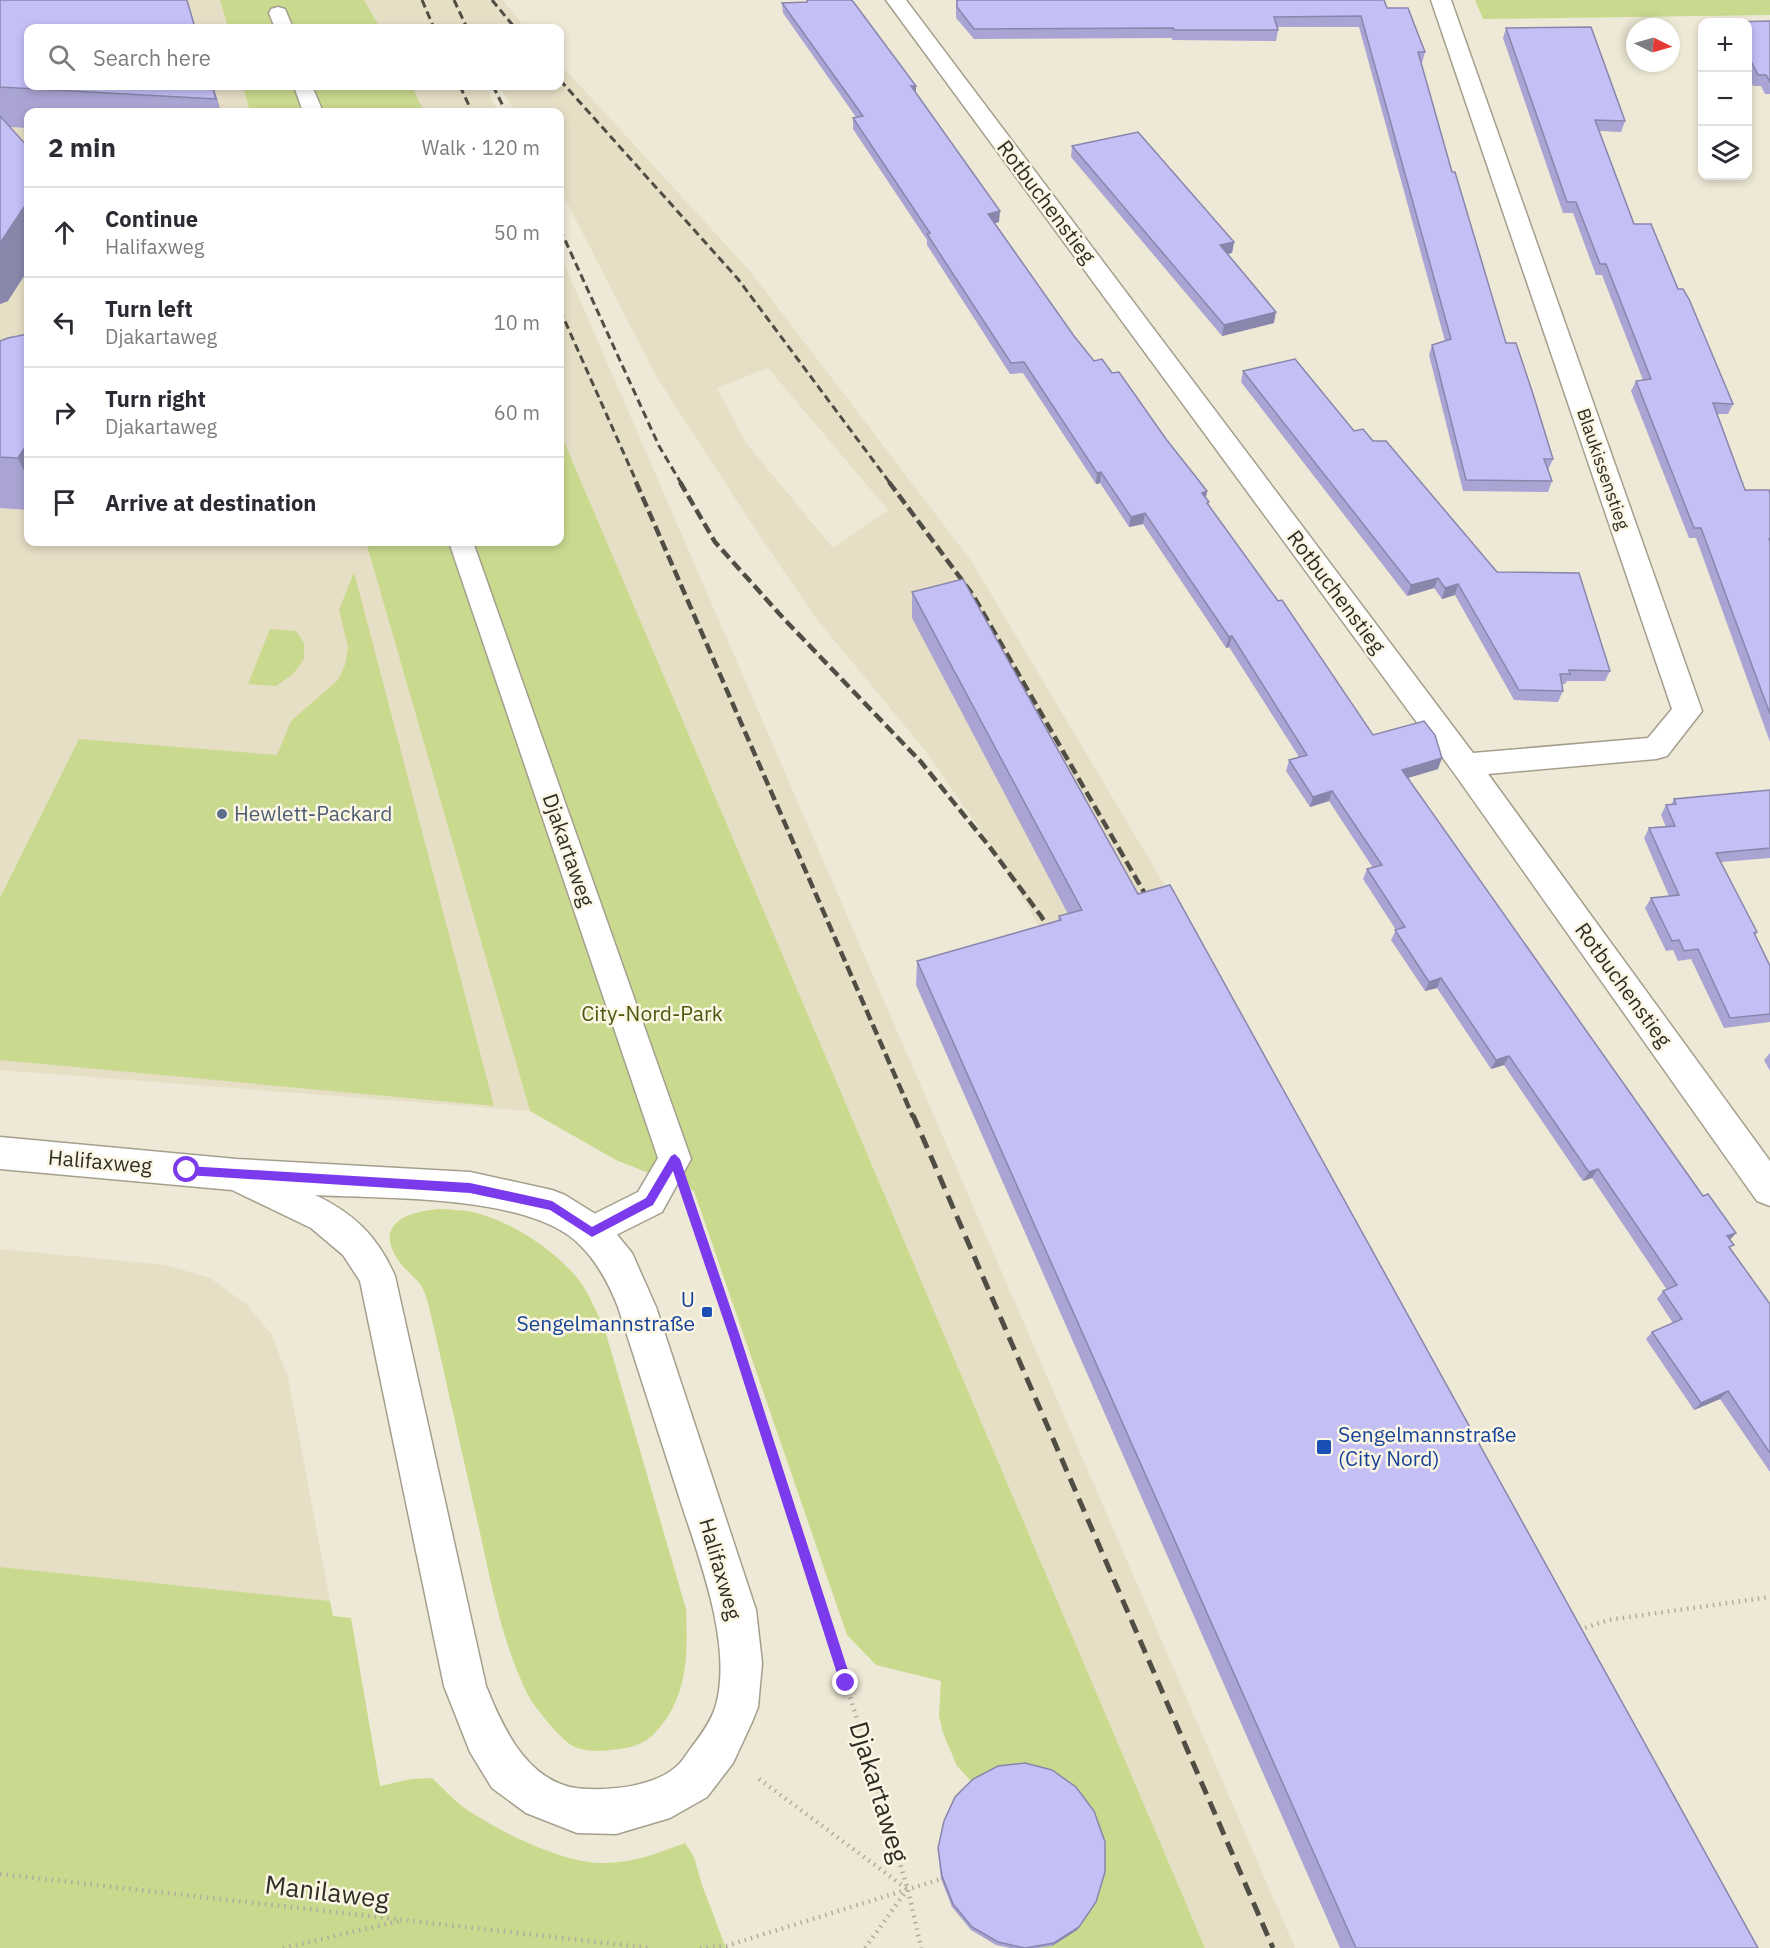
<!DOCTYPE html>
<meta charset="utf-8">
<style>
:root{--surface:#fff;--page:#f7f7f7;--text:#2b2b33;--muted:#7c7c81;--line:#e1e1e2}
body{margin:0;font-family:"IBM Plex Sans",sans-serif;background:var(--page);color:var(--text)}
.controls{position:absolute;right:18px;top:18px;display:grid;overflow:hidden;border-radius:12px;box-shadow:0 3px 9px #0003}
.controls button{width:54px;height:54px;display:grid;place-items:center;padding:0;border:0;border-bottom:2px solid var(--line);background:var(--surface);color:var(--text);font:30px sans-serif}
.compass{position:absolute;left:1626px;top:18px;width:54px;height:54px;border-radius:50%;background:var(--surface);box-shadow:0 3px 9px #0003;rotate:95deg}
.stop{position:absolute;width:18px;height:18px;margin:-14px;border:4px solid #7c3aed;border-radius:50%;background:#fff}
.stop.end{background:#7c3aed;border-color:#fff;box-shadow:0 2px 6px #0008}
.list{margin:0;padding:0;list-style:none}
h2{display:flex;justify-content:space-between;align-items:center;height:78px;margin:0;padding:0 24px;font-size:26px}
h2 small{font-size:20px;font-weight:400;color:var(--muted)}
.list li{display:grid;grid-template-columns:39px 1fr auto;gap:18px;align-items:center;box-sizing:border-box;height:90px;padding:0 24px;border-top:2px solid var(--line)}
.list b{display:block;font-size:22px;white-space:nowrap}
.list p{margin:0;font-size:20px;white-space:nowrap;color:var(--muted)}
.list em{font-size:20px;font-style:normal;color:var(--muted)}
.icon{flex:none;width:33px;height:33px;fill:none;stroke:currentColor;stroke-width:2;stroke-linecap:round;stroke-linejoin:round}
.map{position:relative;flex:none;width:1770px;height:1948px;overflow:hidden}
.search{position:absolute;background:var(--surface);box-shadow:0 3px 9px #0003;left:24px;top:24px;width:540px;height:66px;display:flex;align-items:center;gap:15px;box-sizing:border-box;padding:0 21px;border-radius:12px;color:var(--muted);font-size:22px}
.panel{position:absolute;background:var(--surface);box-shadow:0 3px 9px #0003;left:24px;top:108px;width:540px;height:438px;border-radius:12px}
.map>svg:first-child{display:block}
.built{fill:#e6dec5;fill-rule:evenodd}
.green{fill:#c9da8e}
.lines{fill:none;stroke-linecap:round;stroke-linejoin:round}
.service-casing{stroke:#a49f8d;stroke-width:3}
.minor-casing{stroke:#a49f8d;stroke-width:3}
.path{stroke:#b1ad9e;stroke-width:4.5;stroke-dasharray:1.5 5;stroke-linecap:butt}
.service{fill:#fff;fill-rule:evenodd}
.minor{fill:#fff;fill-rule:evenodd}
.rail-far2{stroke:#504d44;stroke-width:3;stroke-dasharray:8 4.5;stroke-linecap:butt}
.rail-far1{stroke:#504d44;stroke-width:4.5;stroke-dasharray:11 5;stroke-linecap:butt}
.rail{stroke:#504d44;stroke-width:5;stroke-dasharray:14 8;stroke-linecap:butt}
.wall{fill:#a9a4d3}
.shaded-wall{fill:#8986ac}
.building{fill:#c4bff5;stroke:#8986ac;stroke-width:1.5}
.route{fill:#7c3aed}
.service-dot{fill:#5c6f8a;stroke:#fbf6e3;stroke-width:2}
.transit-dot{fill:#1a4fb4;stroke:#fbf6e3;stroke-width:2}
.labels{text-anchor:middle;stroke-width:5;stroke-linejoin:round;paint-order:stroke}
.far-street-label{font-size:18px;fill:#2f2d26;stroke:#fbf6e3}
.street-label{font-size:21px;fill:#2f2d26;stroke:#fbf6e3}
.service-label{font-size:21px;fill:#4e5e75;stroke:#fbf6e3;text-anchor:start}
.park-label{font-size:21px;fill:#4c570f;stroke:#fbf6e3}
.transit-label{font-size:21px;fill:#164399;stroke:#fbf6e3;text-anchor:end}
.near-street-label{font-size:26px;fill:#2f2d26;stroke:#fbf6e3}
</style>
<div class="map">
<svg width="1770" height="1948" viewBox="0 0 1770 1948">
<rect width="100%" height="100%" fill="#eee9d6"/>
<g class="built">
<path d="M0,0H220L228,28H28V86H243L250,112H28V542H366L530,1111L0,1070Z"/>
<path d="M364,0H503L525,28H380Z"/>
<path d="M560,64L750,271L972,562L1164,884L1557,1603L1540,1948L1037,923L992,847L927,753L816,618L757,532L656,376L560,189V112H516L499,86H560ZM768,368L888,510L833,548L746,443L717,388Z"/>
<path d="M412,86H486L498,112H424Z"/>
<path d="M560,254L1295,1948H1205L560,432Z"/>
<path d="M0,1249L165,1265L210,1278L246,1304L272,1335L288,1378L330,1601L0,1567Z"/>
</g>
<g class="green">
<path d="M220,0H364L380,28H228Z"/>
<path d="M1475,0H1770V15L1483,19Z"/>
<path d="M243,86H412L424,112H250Z"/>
<path d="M560,432L1205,1948H1023L981,1792L957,1766L943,1733L939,1716L941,1681L876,1665L847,1635L694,1191L616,1160L530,1111L366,542H560Z"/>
<path d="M354,572L494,1106L0,1060V898L79,739L277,755L291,721L338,680L345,665L348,647L339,610Z"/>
<path d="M270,629L296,631L304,643V659L293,674L276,686L248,684Z"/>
<path d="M441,1209C451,1210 463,1210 473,1212C511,1222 547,1245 574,1274C588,1290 596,1311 605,1330L686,1609C688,1656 688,1700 653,1735C642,1746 625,1749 611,1750C599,1752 581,1751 571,1745C558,1736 534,1707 527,1693C502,1642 491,1583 479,1528C464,1461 449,1395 434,1328C430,1315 428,1295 420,1284C413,1275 404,1269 398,1260C373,1222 410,1211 441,1209Z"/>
<path d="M0,1567L330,1601L333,1616L351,1618L380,1786L411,1779L432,1778C443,1788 454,1801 466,1809C500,1832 564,1864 605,1863C633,1863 659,1853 685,1843L694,1857L702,1885L726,1948H0Z"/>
</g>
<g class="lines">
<defs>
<g id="service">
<path d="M278,7L285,9L293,28H275L269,13L271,9Z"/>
<path d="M294,86H312L323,112H303Z"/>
<path d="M449,542H473L691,1159L662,1212L592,1247L580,1243L575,1232L580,1221L638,1192L658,1158Z"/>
</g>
<g id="minor">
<path d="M886,0H906L1473,753L1648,738L1672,709L1431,0H1451L1702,711L1667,756L1656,759L1488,774L1770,1161V1206L1757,1201L1454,773Z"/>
<path d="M0,1137L236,1159L470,1172L552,1190L565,1195L605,1220L632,1253L656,1307L756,1610L762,1663L758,1707L752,1722L733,1763L707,1797L670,1818L616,1834L577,1833L526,1813L492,1788L470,1752L444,1686L360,1281L343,1255L311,1228L232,1190L0,1169ZM315,1195C384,1199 531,1194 580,1245C598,1263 609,1284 618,1307C637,1366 656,1425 675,1484C694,1546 734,1640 716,1705C712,1720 701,1735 691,1748C687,1753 683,1761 677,1766C655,1786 615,1790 587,1789C530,1788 504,1731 486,1686L395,1276C378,1237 354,1213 315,1195Z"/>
</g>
</defs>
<use href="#service" class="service-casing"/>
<use href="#minor" class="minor-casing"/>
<g class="path">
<path d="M694,1215L846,1683L908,1890L921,1948"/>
<path d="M1579,1630L1608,1620L1770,1597"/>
<path d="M759,1779L907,1889"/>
<path d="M0,1874L650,1948"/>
<path d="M283,1948L400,1921"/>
<path d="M700,1948L726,1946L941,1879"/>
<path d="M865,1948L907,1890"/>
</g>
<use href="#service" class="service"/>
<use href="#minor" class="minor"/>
<g class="rail-far2">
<path d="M422,0L434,28"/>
<path d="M454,0L467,28"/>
<path d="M492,0L515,28"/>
<path d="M560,80L738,279L890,483"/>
<path d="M460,86L472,112"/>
<path d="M493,86L506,112"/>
<path d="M560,229L659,446L681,483"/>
<path d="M560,310L637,483"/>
</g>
<g class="rail-far1">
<path d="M636,482L913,1117"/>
<path d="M680,482L715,542L784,619L921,762L989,846L1041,916L1055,939"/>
<path d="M889,482L973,595L1152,906"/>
</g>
<path class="rail" d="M913,1115L1273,1948"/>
</g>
<g class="wall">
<path d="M0,0H187L196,28H28L213,86L221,112H28V128L11,127L8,301L0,304Z"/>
<path d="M956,0H1384L1387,8L1425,52L1422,63H1421L1452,172L1506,343L1553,459L1548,470L1552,481L1548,492L1463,491L1429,355L1432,345L1445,341L1359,27H1277L1278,30L1276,41L1172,40V38L974,39L956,18Z"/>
<path d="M782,3L916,86V93L999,222L995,223L1074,336L1094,361L1112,373L1166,439L1207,491L1206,498L1208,505L1373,735L1438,769L1407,778L1703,1196L1736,1233L1730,1239V1250L1770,1304V1472L1720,1399L1694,1410L1646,1339L1652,1332L1673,1323L1657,1299L1663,1291L1667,1290L1592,1178L1583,1181L1580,1177L1504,1065L1491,1069L1437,988L1425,991L1391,940L1396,930L1363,879L1367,869L1373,868L1329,801L1310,807L1286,771L1289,760L1299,757L1229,647L1226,648L1143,524L1129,527L1100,483L1096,484L1023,373L1010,374L927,245V240L853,129V118L856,117L783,13Z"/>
<path d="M1770,21V94H1765L1761,86H1753L1748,75V22H1729Z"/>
<path d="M1506,28L1625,121L1621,132L1599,131L1634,224L1678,289L1733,404L1728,414H1717L1745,490L1770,493V742L1696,538H1689L1631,391L1636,381L1643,380L1602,275H1596L1573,213H1563L1503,38Z"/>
<path d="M1072,146L1234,242L1232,253L1227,254L1274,323L1222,336L1071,157Z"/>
<path d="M28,334V510L0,508V341Z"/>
<path d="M1243,371L1373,441L1497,572L1610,671L1605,681H1567L1565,684H1562L1563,691L1558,702L1514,700L1455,595L1442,599L1434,588L1407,596L1241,382Z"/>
<path d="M912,592L1138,894L1758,1948H1340L916,985L917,961L1058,920L1059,916L1068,914L912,618Z"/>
<path d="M1770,790V858L1721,862L1757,932L1755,936L1770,966V1022L1724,1028L1691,959L1678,961L1673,950L1666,951L1645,908L1651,898L1669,896L1644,838L1649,828L1666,827L1661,815L1666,805H1671L1674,799Z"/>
<path d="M1770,1053V1071L1764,1060Z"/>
<path d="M938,1848L1096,1902L1077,1930L1052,1946L1038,1948H1010L996,1945L971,1930L952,1907L941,1879L938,1852Z"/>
</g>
<g class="shaded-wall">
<path d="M212,86H213L221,112Z"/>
<path d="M911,86H916V96Z"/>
<path d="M28,201V270L8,301L0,304V243Z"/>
<path d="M1000,211L999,222L988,225V214Z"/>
<path d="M1234,242L1232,253L1218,256L1220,245Z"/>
<path d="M1276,312L1274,323L1222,336L1224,325Z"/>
<path d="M28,442V480L18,458Z"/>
<path d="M1101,472L1100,483L1096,484L1097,473Z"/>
<path d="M1207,491L1205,502L1202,493Z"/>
<path d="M1145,513L1143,524L1129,527L1131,517Z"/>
<path d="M1438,578L1434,588L1407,596L1411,585Z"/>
<path d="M1458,584L1455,595L1442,599L1445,588Z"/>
<path d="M1232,636L1229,647L1226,648L1229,637Z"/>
<path d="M1442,758L1438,769L1398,781L1402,770Z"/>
<path d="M1332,791L1329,801L1310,807L1313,797Z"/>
<path d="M1441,978L1437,988L1425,991L1429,982Z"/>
<path d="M1509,1056L1504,1065L1491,1069L1496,1060Z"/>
<path d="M1598,1169L1592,1178L1583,1181L1589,1172Z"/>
<path d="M1736,1233L1729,1241L1727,1236Z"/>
<path d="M1728,1391L1720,1399L1694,1410L1701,1403Z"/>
<path d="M1079,1927L1077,1930L1052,1946L1054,1943Z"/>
</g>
<g class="building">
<path d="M0,0H187L195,28H28V86H212L216,99L0,87Z"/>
<path d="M807,0H852L916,86H911L1000,211L988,214L1074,336L1094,361L1102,359L1112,373L1119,372L1166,439L1207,491L1202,493L1209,502L1207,503L1278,601L1282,600L1373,735L1424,721L1435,735L1442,758L1402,770L1703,1196L1708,1194L1736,1233L1727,1236L1734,1245L1729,1247L1770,1304V1453L1728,1391L1701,1403L1652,1332L1682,1319L1663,1291L1677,1285L1598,1169L1589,1172L1586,1168L1509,1056L1496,1060L1441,978L1429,982L1395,930L1405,927L1367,869L1382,865L1332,791L1313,797L1289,760L1307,755L1232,636L1229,637L1145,513L1131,517L1101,472L1097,473L1024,362L1011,363L927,234L930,233L853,118L863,116L782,3L807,2Z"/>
<path d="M957,0H1384L1387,8H1408L1425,52H1418L1452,172H1455L1506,343H1516L1533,394L1553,459H1544L1552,481L1466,480L1432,345L1451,339L1361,16L1274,17L1278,30H1174L1173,28L974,29L957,7Z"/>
<path d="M1770,21V82L1766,75H1758L1748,55V22H1730Z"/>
<path d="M1591,27L1625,121L1595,120L1634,224H1651L1678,289H1683L1689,299L1733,404L1713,403L1745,490H1769L1770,493V539H1769L1770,542V714L1701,528H1694L1636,381L1651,379L1606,264H1600L1576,202H1567L1506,28Z"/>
<path d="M0,116L28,147V201L0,243Z"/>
<path d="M1138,132L1234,242L1220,245L1276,312L1224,325L1072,146Z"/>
<path d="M28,334V442L18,458L0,457V341L8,338Z"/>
<path d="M1295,359L1354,431L1363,429L1373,441H1386L1497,572L1579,573L1610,671L1569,670L1570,674H1560L1563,691L1519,690L1458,584L1445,588L1438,578L1411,585L1243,371Z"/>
<path d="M963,579L1138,894L1170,885L1758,1948H1356L917,961L1061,920L1059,916L1082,910L912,592Z"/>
<path d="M1770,790V848L1716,853L1757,932L1754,933L1770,966V1014L1730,1018L1698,949L1684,951L1679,940L1672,941L1651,898L1679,895L1649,828L1675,826L1666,805L1676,804L1674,799Z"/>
<path d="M1025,1763L1052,1770L1076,1787L1094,1811L1105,1842V1872L1096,1902L1079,1927L1054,1943L1025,1948L998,1942L972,1927L953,1904L942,1876L938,1848L944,1821L955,1797L973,1779L998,1766Z"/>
</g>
<path class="route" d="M675,1154L680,1159L740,1336L852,1683L851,1688L846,1690L842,1688L840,1683L729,1336L673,1171L653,1205L592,1237L550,1210L470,1193L187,1175L182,1170L187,1166L470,1183L552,1201L592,1227L646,1198L671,1156Z"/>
<circle class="service-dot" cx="222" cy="814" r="6"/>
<g class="transit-dot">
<rect x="701" y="1306" width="12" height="12" rx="3"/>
<rect x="1316" y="1439" width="16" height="16" rx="3"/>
</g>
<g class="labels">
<g class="far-street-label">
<text transform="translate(1603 469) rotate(71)" y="6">Blaukissenstieg</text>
</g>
<g class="street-label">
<text transform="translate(1046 202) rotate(53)" y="7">Rotbuchenstieg</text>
<text transform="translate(1336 592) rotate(53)" y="7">Rotbuchenstieg</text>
<text transform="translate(568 850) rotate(71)" y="7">Djakartaweg</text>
<text transform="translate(1623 985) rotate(54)" y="7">Rotbuchenstieg</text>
<text transform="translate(100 1162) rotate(5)" y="7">Halifaxweg</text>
<text transform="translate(720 1569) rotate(74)" y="7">Halifaxweg</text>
</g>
<g class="service-label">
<text x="234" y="821">Hewlett-Packard</text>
</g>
<g class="park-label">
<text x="652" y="1021">City-Nord-Park</text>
</g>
<g class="transit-label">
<text x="695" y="1307">U<tspan x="695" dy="24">Sengelmannstraße</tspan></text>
<text x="1338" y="1442" text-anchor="start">Sengelmannstraße<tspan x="1338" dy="24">(City Nord)</tspan></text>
</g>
<g class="near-street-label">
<text transform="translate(879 1792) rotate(73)" y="9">Djakartaweg</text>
<text transform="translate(327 1892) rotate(7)" y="9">Manilaweg</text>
</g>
</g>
</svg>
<div class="controls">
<button>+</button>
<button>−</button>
<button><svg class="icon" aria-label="layers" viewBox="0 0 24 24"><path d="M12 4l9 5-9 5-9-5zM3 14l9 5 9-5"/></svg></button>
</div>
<svg class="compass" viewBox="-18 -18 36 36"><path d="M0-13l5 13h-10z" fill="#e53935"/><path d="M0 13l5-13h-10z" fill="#7c7c81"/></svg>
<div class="stop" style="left:187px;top:1170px"></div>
<div class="stop end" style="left:846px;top:1683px"></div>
<div class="search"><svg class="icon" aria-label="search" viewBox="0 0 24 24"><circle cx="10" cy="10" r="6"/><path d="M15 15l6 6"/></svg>Search here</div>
<section class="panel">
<h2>2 min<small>Walk · 120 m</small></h2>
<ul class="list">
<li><svg class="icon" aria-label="ahead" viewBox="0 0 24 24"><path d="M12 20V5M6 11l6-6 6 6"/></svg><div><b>Continue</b><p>Halifaxweg</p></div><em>50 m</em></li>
<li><svg class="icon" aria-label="left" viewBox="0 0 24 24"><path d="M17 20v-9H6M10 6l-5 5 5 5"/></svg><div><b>Turn left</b><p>Djakartaweg</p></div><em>10 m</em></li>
<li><svg class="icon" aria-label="right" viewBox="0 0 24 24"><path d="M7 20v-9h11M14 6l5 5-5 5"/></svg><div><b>Turn right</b><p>Djakartaweg</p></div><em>60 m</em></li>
<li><svg class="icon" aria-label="arrive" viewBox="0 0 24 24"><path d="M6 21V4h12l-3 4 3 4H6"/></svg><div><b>Arrive at destination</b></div></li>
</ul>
</section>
</div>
